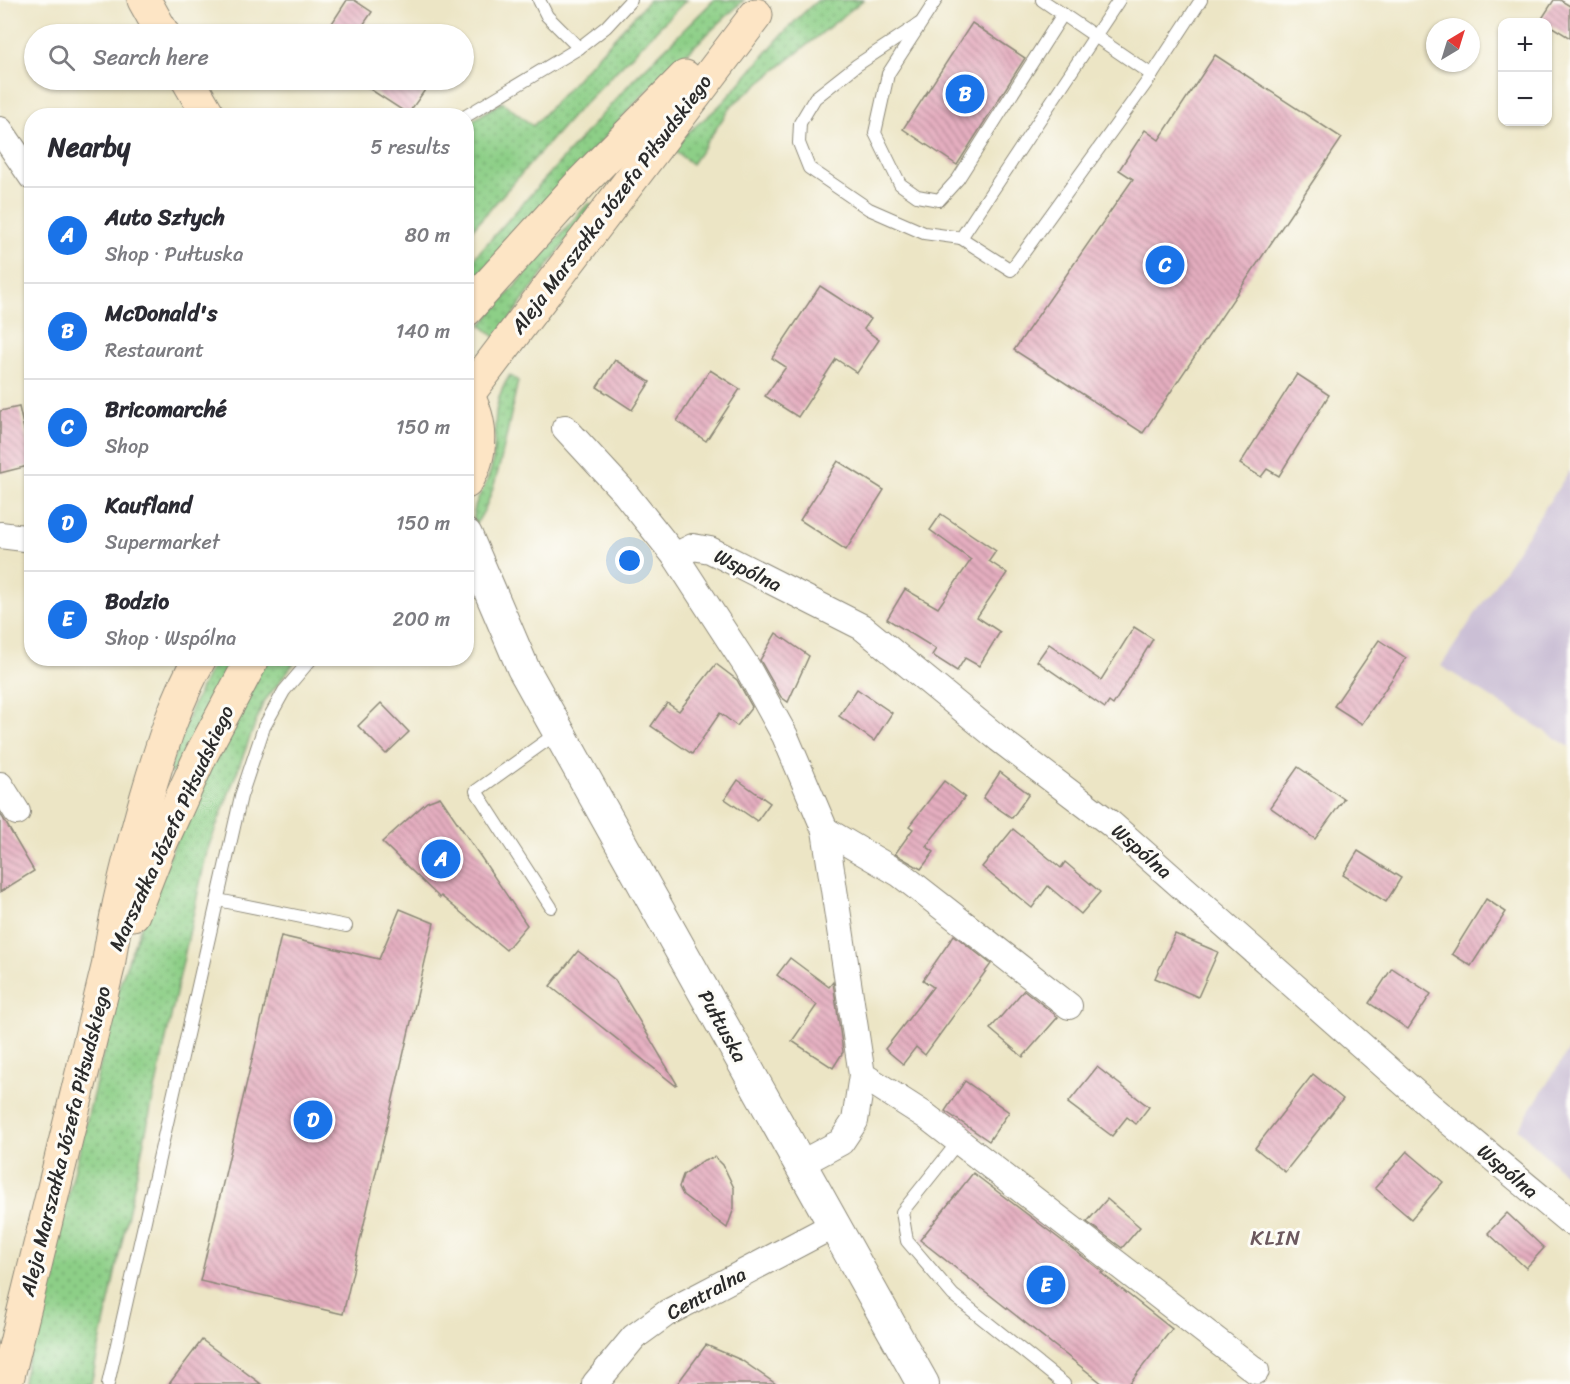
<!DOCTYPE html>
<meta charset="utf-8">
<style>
:root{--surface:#fff;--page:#f7f7f7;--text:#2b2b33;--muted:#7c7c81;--line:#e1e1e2;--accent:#1a73e8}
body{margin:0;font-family:Sriracha,sans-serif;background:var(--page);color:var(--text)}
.controls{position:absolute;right:18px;top:18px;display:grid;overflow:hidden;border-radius:12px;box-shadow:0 2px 4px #0004}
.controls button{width:54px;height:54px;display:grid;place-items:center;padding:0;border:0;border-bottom:2px solid var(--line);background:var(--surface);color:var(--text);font:30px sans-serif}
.compass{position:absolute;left:1426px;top:18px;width:54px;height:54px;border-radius:50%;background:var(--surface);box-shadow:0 2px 4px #0004;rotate:38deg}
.you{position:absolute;left:630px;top:561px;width:21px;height:21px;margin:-15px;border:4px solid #fff;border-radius:50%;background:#1a73e8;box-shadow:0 0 0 9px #1a73e833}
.badge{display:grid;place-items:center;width:39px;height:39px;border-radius:50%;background:var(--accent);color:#fff;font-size:20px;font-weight:700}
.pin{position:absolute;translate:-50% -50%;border:3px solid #fff;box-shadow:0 2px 6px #0006}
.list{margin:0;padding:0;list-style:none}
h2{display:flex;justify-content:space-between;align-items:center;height:78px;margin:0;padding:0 24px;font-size:26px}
h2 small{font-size:20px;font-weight:400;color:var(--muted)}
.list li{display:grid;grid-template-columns:39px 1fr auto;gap:18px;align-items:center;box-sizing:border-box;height:96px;padding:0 24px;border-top:2px solid var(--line)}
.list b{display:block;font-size:22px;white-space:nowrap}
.list p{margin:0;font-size:20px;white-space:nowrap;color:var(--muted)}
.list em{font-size:20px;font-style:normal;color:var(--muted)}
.icon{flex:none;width:33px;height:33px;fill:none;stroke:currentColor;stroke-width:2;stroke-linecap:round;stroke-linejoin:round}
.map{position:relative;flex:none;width:1570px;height:1384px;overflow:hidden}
.search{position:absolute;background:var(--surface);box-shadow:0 2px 4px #0004;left:24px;top:24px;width:450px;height:66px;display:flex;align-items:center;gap:15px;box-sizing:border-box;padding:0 21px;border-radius:33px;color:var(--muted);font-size:22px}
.panel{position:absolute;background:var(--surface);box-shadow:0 2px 4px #0004;left:24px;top:108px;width:450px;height:558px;border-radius:24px}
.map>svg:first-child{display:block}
.industrial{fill:#cbbfd5}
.grass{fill:url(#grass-dots);stroke:#5c7d59;stroke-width:1.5}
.building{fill:url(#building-back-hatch)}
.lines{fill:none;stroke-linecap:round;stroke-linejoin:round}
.service-casing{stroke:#8c8878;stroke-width:14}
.minor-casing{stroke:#8c8878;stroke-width:28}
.tertiary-casing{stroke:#8c8878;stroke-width:34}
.secondary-casing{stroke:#8c8878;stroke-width:35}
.service{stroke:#fff;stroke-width:12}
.minor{stroke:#fff;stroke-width:26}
.tertiary{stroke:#fff;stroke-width:32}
.secondary{stroke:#fde5c5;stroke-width:33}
.labels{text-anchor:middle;stroke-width:6;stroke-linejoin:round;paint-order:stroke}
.street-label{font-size:20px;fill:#2b2b2b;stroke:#fdfcf7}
.neighbourhood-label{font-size:21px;letter-spacing:1.5px;fill:#6c595f;stroke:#fdfcf7}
</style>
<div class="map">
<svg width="1570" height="1384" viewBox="0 0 1570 1384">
<defs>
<pattern id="grass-dots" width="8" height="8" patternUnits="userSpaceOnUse" patternTransform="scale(1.5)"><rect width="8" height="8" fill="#8dcf87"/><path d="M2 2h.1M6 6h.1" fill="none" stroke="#73a86f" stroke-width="1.8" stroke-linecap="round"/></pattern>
<pattern id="building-back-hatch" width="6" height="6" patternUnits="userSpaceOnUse" patternTransform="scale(1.5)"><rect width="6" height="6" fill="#e5aec0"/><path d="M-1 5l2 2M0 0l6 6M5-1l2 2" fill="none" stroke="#ba8e9c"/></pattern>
</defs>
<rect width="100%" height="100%" fill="#fdfcf7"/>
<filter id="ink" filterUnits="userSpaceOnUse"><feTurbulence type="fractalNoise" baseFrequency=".0167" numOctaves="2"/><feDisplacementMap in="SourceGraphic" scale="12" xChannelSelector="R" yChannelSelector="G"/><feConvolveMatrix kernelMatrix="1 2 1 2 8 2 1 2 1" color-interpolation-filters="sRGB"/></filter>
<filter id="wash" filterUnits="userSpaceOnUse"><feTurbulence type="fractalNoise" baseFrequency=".008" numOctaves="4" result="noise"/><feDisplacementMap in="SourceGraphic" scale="24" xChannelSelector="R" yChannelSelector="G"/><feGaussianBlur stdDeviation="1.35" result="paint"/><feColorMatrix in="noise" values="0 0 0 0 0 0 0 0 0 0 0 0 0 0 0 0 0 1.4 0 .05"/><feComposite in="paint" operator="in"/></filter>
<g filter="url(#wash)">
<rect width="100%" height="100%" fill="#ece5c5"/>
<g class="industrial">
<path d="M1570,470V747L1441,666Z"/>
<path d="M1570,1048V1179L1518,1129Z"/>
</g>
<g class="grass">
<path d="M649,0H686L576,112L467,235V124L502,102L533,126Z"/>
<path d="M714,0H744L643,94L467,293V266L633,80Z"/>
<path d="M818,0H863L732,105L692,164L673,150C686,129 707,120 723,102C755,68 782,30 818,0Z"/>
<path d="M588,204H593L496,338L481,325Z"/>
<path d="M510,375L518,381C509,418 498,499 474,526C471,496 487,492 492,465C499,429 488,409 510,375Z"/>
<path d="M215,659H232L177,772L171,774L169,770L190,711Z"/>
<path d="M265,659H297L263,703L207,851L91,1384H22L121,981C160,869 209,763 265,659Z"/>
</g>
<g id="blocks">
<g class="building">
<path d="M347,0H354L372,12L357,34H325Z"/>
<path d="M1554,0H1560L1570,6V38L1541,20Z"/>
<path d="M972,23L1025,58L957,165L903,129Z"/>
<path d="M1215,55L1342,138L1143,433L1014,350L1133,179L1119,170L1145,130L1159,140Z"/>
<path d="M356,80H432L408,114Z"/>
<path d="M820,286L871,319L864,329L879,340L857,373L836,359L798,417L765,396L786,367L772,358Z"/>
<path d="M615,360L650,382L632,410L597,387Z"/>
<path d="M710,370L740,389L706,441L677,421Z"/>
<path d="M1297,374L1329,395L1279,476L1267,469L1261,477L1240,464Z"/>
<path d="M19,407L32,465L0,473V411Z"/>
<path d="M838,461L884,490L846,550L800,520Z"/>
<path d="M941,514L996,551L989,561L1007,573L977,617L1000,632L979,666L965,658L957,671L932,655L936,649L887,619L905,589L938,608L971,560L930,530Z"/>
<path d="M1134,627L1153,639L1113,705L1109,702L1105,708L1037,661L1049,644L1101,680Z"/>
<path d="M776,633L809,656L788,702L781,697L760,660Z"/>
<path d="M1379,640L1406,658L1362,724L1334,706Z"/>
<path d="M716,664L737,680L752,707L737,726L720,713L692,754L651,726L667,703L679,711Z"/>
<path d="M857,689L892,713L874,741L839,716Z"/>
<path d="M381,703L409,732L386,754L358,726Z"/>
<path d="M1298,767L1344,799L1315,839L1270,807Z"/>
<path d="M1000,772L1029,794L1012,818L983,798Z"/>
<path d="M738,780L770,803L757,821L725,799Z"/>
<path d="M944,781L965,797L926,846L934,852L921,869L895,854L913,829L909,826Z"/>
<path d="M440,797L527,925L506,950L441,896L440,898L382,842L427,802Z"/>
<path d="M0,813L34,871L0,892Z"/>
<path d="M1013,829L1061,868L1065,862L1100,892L1081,914L1048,886L1032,908L982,867Z"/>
<path d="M1358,851L1401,878L1386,902L1343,875Z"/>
<path d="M1486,899L1506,912L1471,966L1452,954Z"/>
<path d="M400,909L434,923L343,1314L200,1281L281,936L379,959Z"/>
<path d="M1175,934L1218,952L1198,997L1155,978Z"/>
<path d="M954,935L991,964L925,1055L916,1047L903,1064L885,1049L933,987L923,980Z"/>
<path d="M578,951L615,980L677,1084L675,1085L550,986Z"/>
<path d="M790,958L829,987L833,982L843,1052L833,1068L792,1041L817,1005L777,975Z"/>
<path d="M1392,968L1431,994L1408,1029L1369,1003Z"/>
<path d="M1024,990L1058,1017L1023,1057L990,1029Z"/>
<path d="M1097,1067L1149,1107L1136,1124L1127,1117L1112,1136L1068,1103Z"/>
<path d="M1313,1074L1343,1099L1285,1172L1255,1148Z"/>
<path d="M965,1081L1009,1112L989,1141L945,1111Z"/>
<path d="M1407,1151L1443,1182L1411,1219L1375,1188Z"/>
<path d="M715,1157L723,1165L734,1188V1208L727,1228L683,1195L679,1187L683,1175L704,1160Z"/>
<path d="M973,1173L1103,1272L1101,1273L1172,1329L1129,1384H1103L920,1240Z"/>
<path d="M1107,1199L1140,1227L1122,1248L1087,1222Z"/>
<path d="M1507,1213L1544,1248L1526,1268L1488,1233Z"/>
<path d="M202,1340L261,1384H169Z"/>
<path d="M706,1345L741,1360L776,1384H677Z"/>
</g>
</g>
</g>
<g filter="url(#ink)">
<use href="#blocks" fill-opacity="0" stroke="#8c8878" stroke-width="1.5"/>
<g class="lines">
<defs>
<g id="service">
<path d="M539,0L547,16L579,48"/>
<path d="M936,0L888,74L875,133L900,184L917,196L939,200L958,179L1063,14"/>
<path d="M1042,0L1152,75"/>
<path d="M1119,0L961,238L1011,270L1152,75L1201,0"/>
<path d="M919,24L857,65L815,98L800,123L799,143L809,168L869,209L924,233L961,238"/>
<path d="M466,116L579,48L606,27L631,0"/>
<path d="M218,900L346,926"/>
<path d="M551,907L476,791L557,733"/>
<path d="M958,1142L902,1212L907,1241L953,1295L1064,1384"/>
<path d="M108,1384L241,796L264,727L284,691L312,658"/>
</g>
<g id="minor">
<path d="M0,130L32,177"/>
<path d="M565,428L624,492L675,556"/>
<path d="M0,535L32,539"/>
<path d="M0,785L17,812"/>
<path d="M825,830L900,874L1069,1006"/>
<path d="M862,1075L926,1116L1256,1371"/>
<path d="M800,1164L841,1142L855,1121L862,1075L825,830L785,736L747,667L675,556L693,547L710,550L862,627L999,739L1111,824L1429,1105L1570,1222"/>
<path d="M595,1384L634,1337L667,1313L834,1225"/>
</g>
<path id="tertiary" d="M466,535L523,668L923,1384"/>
<g id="secondary">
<path d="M144,0L163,34"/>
<path d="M188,80L209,116"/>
<path d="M466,310L582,182L685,77"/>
<path d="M466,393C483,422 483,454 466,482"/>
<path d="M468,394L756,15"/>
<path d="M133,914L160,845L201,755L253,658"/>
<path d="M6,1384L108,967C116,908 131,853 147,796C161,749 175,701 200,658"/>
</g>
</defs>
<use href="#service" class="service-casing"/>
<use href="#minor" class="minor-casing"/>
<use href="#tertiary" class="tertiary-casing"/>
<use href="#secondary" class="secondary-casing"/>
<use href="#service" class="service"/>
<use href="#minor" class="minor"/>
<use href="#tertiary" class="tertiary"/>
<use href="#secondary" class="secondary"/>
</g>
</g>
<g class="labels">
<g class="street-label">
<text transform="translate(611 204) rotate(-53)" y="7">Aleja Marszałka Józefa Piłsudskiego</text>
<text transform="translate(748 570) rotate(26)" y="7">Wspólna</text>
<text transform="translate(171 828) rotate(-65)" y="7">Marszałka Józefa Piłsudskiego</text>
<text transform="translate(1142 851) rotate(41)" y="7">Wspólna</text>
<text transform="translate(723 1026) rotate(61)" y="7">Pułtuska</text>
<text transform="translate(65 1141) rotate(-76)" y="7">Aleja Marszałka Józefa Piłsudskiego</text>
<text transform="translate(1508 1171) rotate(40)" y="7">Wspólna</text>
<text transform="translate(706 1293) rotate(-29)" y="7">Centralna</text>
</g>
<g class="neighbourhood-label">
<text x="1276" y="1245">KLIN</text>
</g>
</g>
</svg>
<div class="controls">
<button>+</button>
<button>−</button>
</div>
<svg class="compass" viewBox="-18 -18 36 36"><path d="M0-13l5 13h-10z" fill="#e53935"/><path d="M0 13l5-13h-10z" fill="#7c7c81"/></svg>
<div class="you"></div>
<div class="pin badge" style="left:441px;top:859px">A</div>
<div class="pin badge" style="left:965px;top:94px">B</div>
<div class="pin badge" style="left:1165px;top:265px">C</div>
<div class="pin badge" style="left:313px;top:1120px">D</div>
<div class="pin badge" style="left:1046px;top:1285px">E</div>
<div class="search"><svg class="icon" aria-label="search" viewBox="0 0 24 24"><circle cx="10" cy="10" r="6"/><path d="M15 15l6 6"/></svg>Search here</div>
<section class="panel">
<h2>Nearby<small>5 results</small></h2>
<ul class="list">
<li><span class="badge">A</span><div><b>Auto Sztych</b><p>Shop · Pułtuska</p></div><em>80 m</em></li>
<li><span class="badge">B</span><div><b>McDonald's</b><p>Restaurant</p></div><em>140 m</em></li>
<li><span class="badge">C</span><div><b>Bricomarché</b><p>Shop</p></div><em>150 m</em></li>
<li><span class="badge">D</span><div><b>Kaufland</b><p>Supermarket</p></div><em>150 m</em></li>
<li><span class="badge">E</span><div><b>Bodzio</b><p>Shop · Wspólna</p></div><em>200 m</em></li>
</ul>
</section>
</div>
